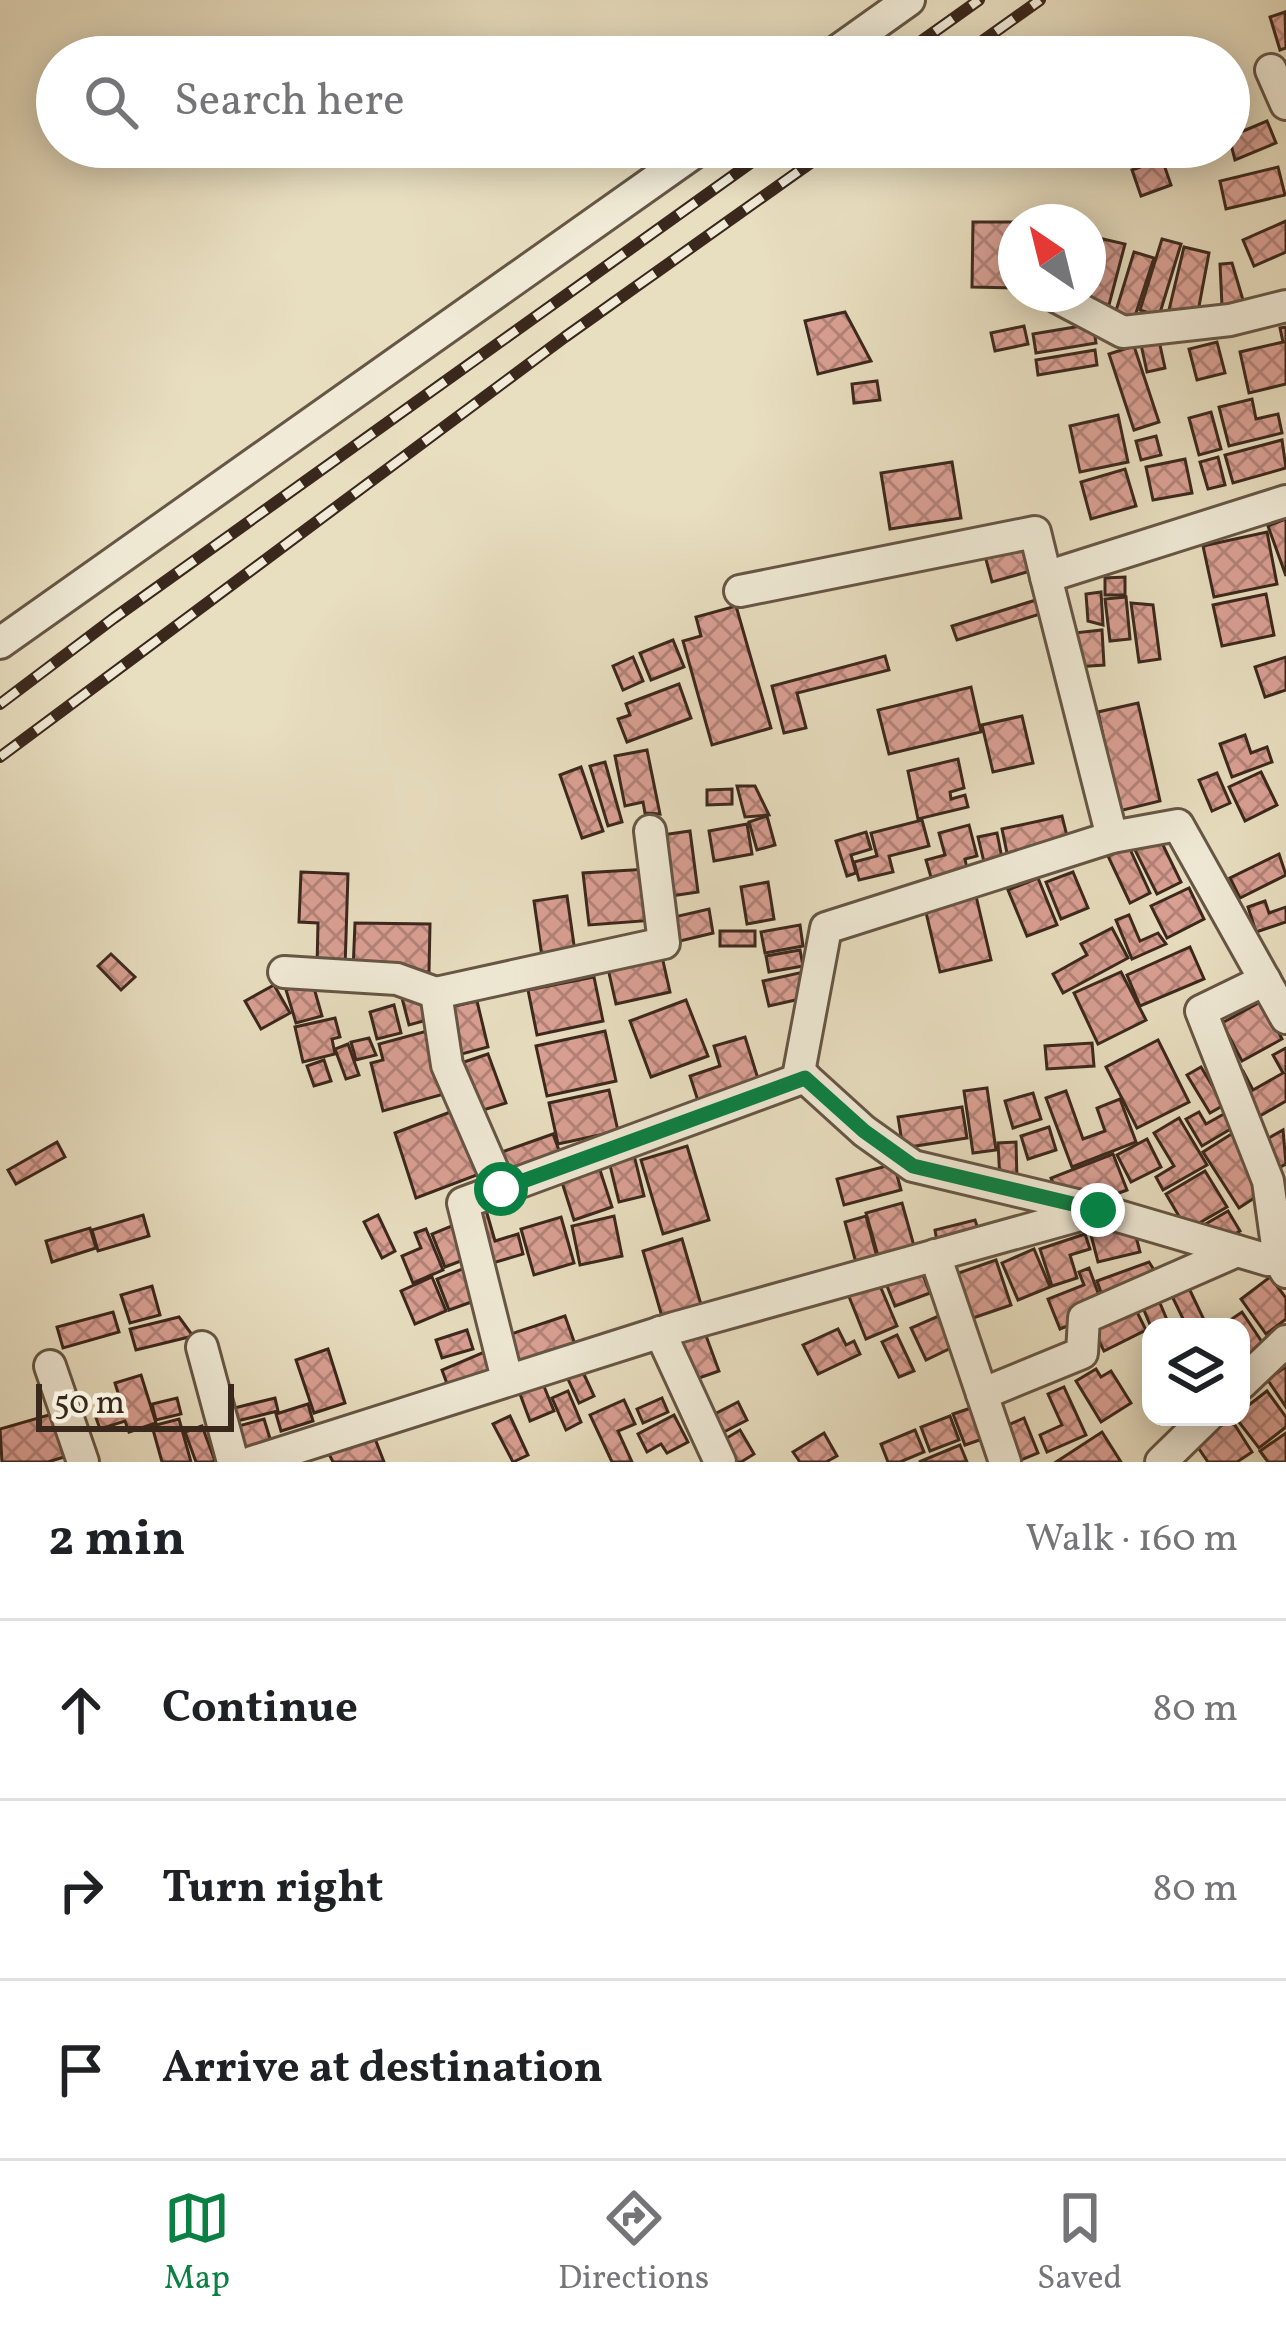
<!DOCTYPE html>
<meta charset="utf-8">
<style>
:root{--surface:#fff;--page:#f2f2f2;--text:#202124;--muted:#757577;--line:#e0e0e0;--accent:#0b8043}
body{margin:0;font-family:Vollkorn,serif;background:var(--page);color:var(--text)}
.controls{position:absolute;right:36px;bottom:36px;display:grid;overflow:hidden;border-radius:24px;box-shadow:0 6px 30px #0003}
.controls button{width:108px;height:108px;display:grid;place-items:center;padding:0;border:0;border-bottom:3px solid var(--line);background:var(--surface);color:var(--text);font:60px sans-serif}
.compass{position:absolute;left:998px;top:204px;width:108px;height:108px;border-radius:50%;background:var(--surface);box-shadow:0 6px 30px #0003;rotate:325deg}
.scale{position:absolute;left:36px;bottom:30px;width:198px;box-sizing:border-box;padding-left:12px;border:6px solid #3b281c;border-top:0;font-size:33px;line-height:42px;white-space:nowrap;color:#3b281c;-webkit-text-stroke:9px #f0ead6;paint-order:stroke}
.stop{position:absolute;width:36px;height:36px;margin:-27px;border:9px solid #0b8043;border-radius:50%;background:#fff}
.stop.end{background:#0b8043;border-color:#fff;box-shadow:0 3px 12px #0008}
.list{margin:0;padding:0;list-style:none}
h2{display:flex;justify-content:space-between;align-items:center;height:156px;margin:0;padding:0 48px;font-size:51px}
h2 small{font-size:39px;font-weight:400;color:var(--muted)}
.list li{display:grid;grid-template-columns:78px 1fr auto;gap:36px;align-items:center;box-sizing:border-box;height:180px;padding:0 48px;border-top:3px solid var(--line)}
.list b{display:block;font-size:45px;white-space:nowrap}
.list em{font-size:39px;font-style:normal;color:var(--muted)}
.icon{flex:none;width:66px;height:66px;fill:none;stroke:currentColor;stroke-width:2;stroke-linecap:round;stroke-linejoin:round}
.map{position:relative;flex:none;width:1286px;height:1462px;overflow:hidden}
.search{position:absolute;background:var(--surface);box-shadow:0 6px 30px #0003;left:36px;right:36px;top:36px;height:132px;display:flex;align-items:center;gap:30px;box-sizing:border-box;padding:0 42px;border-radius:66px;color:var(--muted);font-size:45px}
.sheet{height:696px;background:var(--surface)}
nav{display:flex;justify-content:space-around;align-items:center;box-sizing:border-box;height:168px;border-top:3px solid var(--line);background:var(--surface);font-size:33px;color:var(--muted)}
nav a{display:grid;justify-items:center;gap:6px}
nav .on{color:var(--accent)}
.map>svg:first-child{display:block}
.building{fill:url(#building-cross-hatch);stroke:#3b281c;stroke-width:3}
.lines{fill:none;stroke-linecap:round;stroke-linejoin:round}
.minor-casing{stroke:#665645;stroke-width:36}
.minor{stroke:#f0ead6;stroke-width:30}
.rail-casing{stroke:#3b281c;stroke-width:12}
.rail{stroke:#f0ead6;stroke-width:8;stroke-dasharray:22;stroke-linecap:butt}
.route{stroke:#0b8043;stroke-width:15}
</style>
<div class="map">
<svg width="1286" height="1462" viewBox="0 0 1286 1462">
<defs>
<pattern id="building-cross-hatch" width="8" height="8" patternUnits="userSpaceOnUse" patternTransform="scale(3)"><rect width="8" height="8" fill="#daa094"/><path d="M0 0l8 8M0 8l8-8" fill="none" stroke="#b28278"/></pattern>
</defs>
<rect width="100%" height="100%" fill="#e8dec0"/>
<filter id="stains"><feTurbulence type="fractalNoise" baseFrequency=".00167" numOctaves="4"/><feColorMatrix values="0 0 0 0 .2 0 0 0 0 .09 0 0 0 0 .02 0 0 0 .5 -.17"/></filter>
<radialGradient id="worn" r=".72"><stop offset=".6" stop-color="#630" stop-opacity="0"/><stop offset="1" stop-color="#630" stop-opacity=".3"/></radialGradient>
<g class="building">
<path d="M1285,12L1286,48L1280,50L1270,17Z"/>
<path d="M1267,121L1276,143L1235,160L1229,137Z"/>
<path d="M1162,159L1171,185L1141,196L1132,170Z"/>
<path d="M1278,167L1285,195L1226,209L1220,181Z"/>
<path d="M1286,221V252L1254,266L1243,240Z"/>
<path d="M973,222H1016V288L972,287Z"/>
<path d="M1103,239L1125,244L1109,305L1088,299Z"/>
<path d="M1162,239L1181,244L1159,316L1140,310Z"/>
<path d="M1184,247L1209,253L1197,317L1169,310Z"/>
<path d="M1134,252L1154,258L1134,319L1115,314Z"/>
<path d="M1232,263L1243,300L1222,306L1220,264Z"/>
<path d="M845,312L871,361L818,374L805,321Z"/>
<path d="M1093,324L1096,343L1036,353L1033,334Z"/>
<path d="M1024,326L1028,344L995,351L991,333Z"/>
<path d="M1286,327V384L1249,393L1240,352L1283,342L1280,328Z"/>
<path d="M1158,336L1165,368L1147,372L1140,340Z"/>
<path d="M1217,342L1225,373L1197,380L1189,349Z"/>
<path d="M1134,346L1159,422L1134,430L1109,354Z"/>
<path d="M1095,350L1097,365L1038,375L1036,360Z"/>
<path d="M877,381L880,400L854,403L852,384Z"/>
<path d="M1252,399L1256,419L1278,414L1282,433L1229,446L1219,407Z"/>
<path d="M1211,412L1221,449L1199,455L1189,418Z"/>
<path d="M1118,415L1128,462L1080,472L1070,426Z"/>
<path d="M1156,436L1161,455L1141,460L1136,441Z"/>
<path d="M1282,440L1286,468L1233,483L1225,455Z"/>
<path d="M1218,457L1225,485L1208,489L1200,462Z"/>
<path d="M1185,459L1192,493L1153,500L1146,467Z"/>
<path d="M952,462L961,518L890,529L881,473Z"/>
<path d="M1125,469L1136,506L1091,519L1081,482Z"/>
<path d="M1286,519V576L1268,526Z"/>
<path d="M1267,532L1277,584L1214,597L1203,546Z"/>
<path d="M1026,540L1034,570L992,582L984,552Z"/>
<path d="M1125,577V595H1105V578Z"/>
<path d="M1101,592L1103,625L1088,621L1086,594Z"/>
<path d="M1266,594L1274,635L1222,646L1213,605Z"/>
<path d="M1126,597L1130,639L1110,641L1105,599Z"/>
<path d="M1036,600L1040,614L957,640L952,626Z"/>
<path d="M1131,603L1153,605L1160,659L1139,662Z"/>
<path d="M736,606L771,728L712,745L683,641L701,636L696,617Z"/>
<path d="M1102,630L1104,665L1076,667L1074,633Z"/>
<path d="M673,640L684,667L651,680L640,653Z"/>
<path d="M885,656L889,670L797,693L806,728L784,733L772,686Z"/>
<path d="M633,657L643,681L623,690L613,666Z"/>
<path d="M1286,657V690L1265,697L1255,667Z"/>
<path d="M679,684L691,718L627,742L618,719L630,715L626,704Z"/>
<path d="M971,687L981,732L889,754L878,710Z"/>
<path d="M1138,703L1160,801L1119,811L1098,712Z"/>
<path d="M1022,716L1033,763L993,772L982,725Z"/>
<path d="M1245,735L1251,753L1267,747L1272,762L1232,777L1220,744Z"/>
<path d="M647,750L660,814L645,813L643,802L625,806L615,756Z"/>
<path d="M958,759L964,788L950,792L951,799L965,795L968,807L918,819L908,771Z"/>
<path d="M605,762L622,822L608,826L590,766Z"/>
<path d="M581,767L603,831L582,838L560,775Z"/>
<path d="M1261,772L1277,805L1245,821L1229,787Z"/>
<path d="M1217,773L1230,803L1212,811L1199,780Z"/>
<path d="M737,786H755L769,815L745,817Z"/>
<path d="M732,789V804L707,805V790Z"/>
<path d="M767,816L775,845L757,850L749,822Z"/>
<path d="M1062,816L1068,840L1007,853L1002,829Z"/>
<path d="M922,820L929,846L889,856L893,872L859,880L854,862L877,856L871,833Z"/>
<path d="M747,824L752,854L714,861L709,831Z"/>
<path d="M969,825L977,856L965,859L968,874L933,884L926,860L945,855L939,833Z"/>
<path d="M690,831L698,892L671,896L662,835Z"/>
<path d="M866,832L871,849L851,855L856,873L847,876L836,841Z"/>
<path d="M997,833L1002,858L984,862L978,837Z"/>
<path d="M1159,837L1181,882L1157,894L1135,850Z"/>
<path d="M1129,847L1150,893L1130,903L1108,856Z"/>
<path d="M1279,854L1286,875L1240,898L1230,878Z"/>
<path d="M648,869L656,920L589,925L583,873Z"/>
<path d="M301,872L348,874L345,968L317,967L318,923L299,922Z"/>
<path d="M1073,872L1088,908L1061,919L1046,882Z"/>
<path d="M1038,878L1057,925L1027,936L1008,890Z"/>
<path d="M768,882L774,919L747,924L741,887Z"/>
<path d="M1189,888L1204,919L1167,938L1151,906Z"/>
<path d="M567,896L575,952L542,957L534,901Z"/>
<path d="M976,896L991,960L940,972L925,908Z"/>
<path d="M1265,901L1269,913L1286,907V922L1256,932L1248,907Z"/>
<path d="M709,909L713,933L680,941L674,917Z"/>
<path d="M1129,915L1140,941L1158,933L1166,944L1132,959L1116,920Z"/>
<path d="M355,923L430,924L429,972L353,971Z"/>
<path d="M800,925L803,946L765,953L761,932Z"/>
<path d="M1112,928L1128,958L1063,993L1053,974L1087,955L1081,944Z"/>
<rect x="720" y="931" width="35" height="15"/>
<path d="M1190,947L1204,979L1140,1006L1127,975Z"/>
<path d="M800,950L803,966L769,972L766,956Z"/>
<path d="M661,952L670,992L616,1004L607,964Z"/>
<path d="M111,954L135,977L121,990L98,966Z"/>
<path d="M808,971L813,996L769,1006L763,981Z"/>
<path d="M1121,972L1146,1020L1098,1044L1074,993Z"/>
<path d="M594,977L603,1021L537,1035L528,990Z"/>
<path d="M312,981L322,1016L296,1023L286,990Z"/>
<path d="M274,985L290,1013L261,1029L245,1001Z"/>
<path d="M424,992L431,1019L409,1025L402,998Z"/>
<path d="M686,1000L708,1056L651,1077L630,1021Z"/>
<path d="M477,1001L488,1047L458,1055L446,1008Z"/>
<path d="M1262,1001L1282,1039L1242,1061L1222,1023Z"/>
<path d="M394,1005L401,1033L377,1039L370,1012Z"/>
<path d="M335,1018L340,1037L332,1039L335,1054L303,1062L295,1027Z"/>
<path d="M427,1031L444,1094L383,1111L371,1063L383,1060L379,1044Z"/>
<path d="M605,1031L616,1081L547,1096L536,1046Z"/>
<path d="M745,1037L759,1082L698,1101L690,1076L720,1066L714,1046Z"/>
<path d="M369,1038L376,1055L356,1060L351,1042Z"/>
<path d="M1158,1040L1189,1102L1137,1128L1106,1067Z"/>
<path d="M1092,1043L1094,1066L1047,1069L1045,1046Z"/>
<path d="M348,1044L359,1075L346,1079L335,1049Z"/>
<path d="M1286,1048V1101L1253,1120L1230,1078L1243,1071L1253,1090L1283,1073L1273,1055Z"/>
<path d="M488,1054L506,1103L477,1112L461,1063Z"/>
<path d="M324,1060L331,1081L314,1086L307,1066Z"/>
<path d="M1201,1067L1224,1105L1210,1113L1187,1075Z"/>
<path d="M987,1088L996,1150L973,1153L964,1091Z"/>
<path d="M609,1090L618,1131L558,1144L549,1103Z"/>
<path d="M1066,1091L1083,1139L1105,1131L1097,1108L1120,1099L1136,1142L1072,1167L1046,1098Z"/>
<path d="M1033,1093L1041,1119L1013,1128L1005,1101Z"/>
<path d="M962,1107L967,1138L903,1148L898,1117Z"/>
<path d="M1231,1110L1239,1124L1202,1146L1186,1119L1199,1112L1206,1124Z"/>
<path d="M453,1111L482,1173L416,1198L395,1133Z"/>
<path d="M1179,1118L1207,1165L1163,1190L1156,1177L1174,1166L1154,1133Z"/>
<path d="M1049,1127L1056,1150L1028,1159L1021,1136Z"/>
<path d="M1283,1130L1286,1164L1271,1172L1256,1145Z"/>
<path d="M1233,1133L1268,1189L1239,1208L1203,1152Z"/>
<path d="M553,1134L560,1153L509,1171L502,1152Z"/>
<path d="M1147,1139L1161,1167L1131,1182L1117,1155Z"/>
<path d="M57,1142L65,1157L16,1184L8,1170Z"/>
<path d="M1016,1142L1017,1180H1000L998,1143Z"/>
<path d="M687,1146L709,1220L663,1234L641,1160Z"/>
<path d="M1113,1154L1127,1190L1064,1213L1051,1178Z"/>
<path d="M634,1155L644,1196L619,1202L609,1161Z"/>
<path d="M598,1164L612,1207L574,1220L560,1176Z"/>
<path d="M894,1164L901,1190L844,1205L837,1179Z"/>
<path d="M1205,1171L1227,1207L1187,1230L1166,1194Z"/>
<path d="M902,1203L914,1246L878,1256L866,1213Z"/>
<path d="M486,1210L495,1241L518,1234L523,1254L486,1265L472,1214Z"/>
<path d="M1228,1211L1240,1231L1209,1249L1197,1229Z"/>
<path d="M143,1215L149,1236L98,1251L92,1230Z"/>
<path d="M378,1215L395,1251L382,1258L364,1222Z"/>
<path d="M614,1216L622,1256L580,1265L572,1226Z"/>
<path d="M866,1216L877,1257L856,1263L845,1222Z"/>
<path d="M561,1217L574,1263L534,1275L521,1229Z"/>
<path d="M975,1220L980,1235L938,1247L935,1230Z"/>
<path d="M459,1223L471,1257L445,1267L432,1234Z"/>
<path d="M1133,1225L1140,1252L1098,1262L1091,1235Z"/>
<path d="M90,1228L96,1248L52,1262L46,1241Z"/>
<path d="M426,1229L443,1270L413,1283L402,1256L421,1248L415,1233Z"/>
<path d="M1085,1234L1090,1249L1070,1255L1077,1278L1052,1286L1040,1249Z"/>
<path d="M682,1239L702,1308L663,1320L643,1251Z"/>
<path d="M1034,1249L1050,1287L1018,1300L1002,1263Z"/>
<path d="M996,1260L1011,1305L967,1320L953,1275Z"/>
<path d="M1149,1262L1159,1278L1103,1298L1097,1281Z"/>
<path d="M920,1267L930,1293L895,1306L885,1281Z"/>
<path d="M465,1268L477,1300L449,1310L437,1279Z"/>
<path d="M1089,1268L1101,1301L1077,1322L1060,1329L1048,1299L1084,1285L1079,1272Z"/>
<path d="M432,1277L446,1311L415,1324L401,1291Z"/>
<path d="M1270,1277L1286,1298V1319L1266,1334L1241,1299Z"/>
<path d="M878,1281L897,1326L866,1339L848,1294Z"/>
<path d="M1186,1282L1206,1324L1200,1327H1187L1169,1290Z"/>
<path d="M152,1286L160,1315L130,1323L121,1295Z"/>
<path d="M1157,1296L1170,1327H1151L1141,1303Z"/>
<path d="M1136,1310L1146,1330L1104,1351L1094,1331Z"/>
<path d="M113,1312L119,1332L63,1348L57,1327Z"/>
<path d="M1242,1312L1264,1345L1241,1361V1327H1220Z"/>
<path d="M941,1315L955,1346L926,1360L911,1328Z"/>
<path d="M565,1316L576,1347L513,1369L502,1337Z"/>
<path d="M179,1317L193,1336L136,1350L130,1329Z"/>
<path d="M838,1329L846,1345L854,1341L860,1354L818,1374L803,1345Z"/>
<path d="M467,1330L473,1349L442,1358L436,1340Z"/>
<path d="M705,1333L719,1371L693,1380L680,1343Z"/>
<path d="M897,1335L914,1371L899,1377L882,1342Z"/>
<path d="M328,1349L345,1403L314,1413L296,1360Z"/>
<path d="M489,1350L496,1373L449,1389L442,1370Z"/>
<path d="M1286,1367V1407L1267,1379Z"/>
<path d="M1096,1369L1101,1377L1111,1371L1131,1403L1101,1422L1076,1381Z"/>
<path d="M582,1370L594,1396L579,1403L567,1377Z"/>
<path d="M141,1375L156,1423L129,1432L125,1421L100,1429L95,1415L122,1406L115,1383Z"/>
<path d="M543,1384L554,1411L530,1421L520,1394Z"/>
<path d="M1064,1387L1086,1435L1047,1452L1040,1435L1062,1425L1048,1394Z"/>
<path d="M568,1391L581,1422L566,1430L552,1398Z"/>
<path d="M1267,1391L1286,1417V1427L1259,1448L1235,1417H1241V1411Z"/>
<path d="M177,1398L181,1414L156,1420L152,1404Z"/>
<path d="M275,1398L278,1411L229,1423L226,1410Z"/>
<path d="M662,1398L668,1412L643,1423L637,1409Z"/>
<path d="M624,1400L635,1424L618,1431L632,1462H612L590,1415Z"/>
<path d="M738,1402L747,1420L714,1437L705,1419Z"/>
<path d="M308,1404L313,1421L281,1431L276,1414Z"/>
<path d="M977,1406L988,1437L965,1445L953,1414Z"/>
<path d="M52,1414L64,1457L48,1462H2L0,1429Z"/>
<path d="M674,1415L688,1442L667,1453L661,1444L647,1452L638,1434Z"/>
<path d="M510,1416L528,1455L513,1462L493,1424Z"/>
<path d="M950,1416L959,1440L930,1451L921,1427Z"/>
<path d="M1024,1418L1038,1453L1016,1462L999,1429Z"/>
<path d="M179,1419L191,1462H162L152,1426Z"/>
<path d="M264,1419L272,1445L242,1454L235,1427Z"/>
<path d="M1231,1419L1252,1452L1237,1462H1208L1195,1443Z"/>
<path d="M202,1426L215,1461L212,1462H196L185,1432Z"/>
<path d="M740,1430L754,1454L741,1462H728L717,1444Z"/>
<path d="M915,1430L924,1452L900,1462H888L881,1444Z"/>
<path d="M1102,1432L1121,1462H1056Z"/>
<path d="M824,1433L837,1456L826,1462H800L793,1452Z"/>
<path d="M1286,1433V1462H1268L1260,1451Z"/>
<path d="M374,1436L384,1462H333L329,1454Z"/>
<path d="M960,1445L967,1462H919Z"/>
</g>
<g class="lines">
<defs>
<g id="minor">
<path d="M829,57L909,0"/>
<path d="M1271,70L1286,104"/>
<path d="M1057,297L1123,332L1230,320L1286,306"/>
<path d="M740,591L1035,532L1046,577"/>
<path d="M0,643L702,147"/>
<path d="M1112,837L1046,577L1286,501"/>
<path d="M284,972L397,979L436,993"/>
<path d="M1265,980L1201,1011L1268,1181L1279,1260L1286,1272"/>
<path d="M1286,1018L1178,825L1112,837L826,928L799,1072L864,1131L913,1166L1098,1210L1268,1260H1286"/>
<path d="M501,1189L805,1077"/>
<path d="M935,1255L982,1394L1082,1353L1084,1318L1237,1251"/>
<path d="M660,1332L720,1462"/>
<path d="M202,1347L233,1462"/>
<path d="M50,1366L83,1462"/>
<path d="M507,1379L463,1203L501,1189L447,1065L436,993L664,943L650,831"/>
<path d="M1241,1384L1286,1341"/>
<path d="M982,1394L1005,1462"/>
<path d="M252,1462L674,1328L1098,1210"/>
<path d="M1161,1462L1207,1417"/>
</g>
</defs>
<use href="#minor" class="minor-casing"/>
<use href="#minor" class="minor"/>
<defs>
<g id="rail">
<path d="M899,57L979,0"/>
<path d="M960,57L1040,0"/>
<path d="M0,704L114,618L773,147"/>
<path d="M0,757L565,337L833,147"/>
</g>
</defs>
<use href="#rail" class="rail-casing"/>
<use href="#rail" class="rail"/>
</g>
<g class="lines">
<path class="route" d="M501,1189L805,1078L864,1131L913,1166L1098,1210"/>
</g>
<rect width="100%" height="100%" filter="url(#stains)"/>
<rect width="100%" height="100%" fill="url(#worn)"/>
</svg>
<div class="controls">
<button><svg class="icon" aria-label="layers" viewBox="0 0 24 24"><path d="M12 4l9 5-9 5-9-5zM3 14l9 5 9-5"/></svg></button>
</div>
<svg class="compass" viewBox="-18 -18 36 36"><path d="M0-13l5 13h-10z" fill="#e53935"/><path d="M0 13l5-13h-10z" fill="#757577"/></svg>
<div class="scale">50 m</div>
<div class="stop" style="left:501px;top:1189px"></div>
<div class="stop end" style="left:1098px;top:1210px"></div>
<div class="search"><svg class="icon" aria-label="search" viewBox="0 0 24 24"><circle cx="10" cy="10" r="6"/><path d="M15 15l6 6"/></svg>Search here</div>
</div>
<section class="sheet">
<h2>2 min<small>Walk · 160 m</small></h2>
<ul class="list">
<li><svg class="icon" aria-label="ahead" viewBox="0 0 24 24"><path d="M12 20V5M6 11l6-6 6 6"/></svg><div><b>Continue</b></div><em>80 m</em></li>
<li><svg class="icon" aria-label="right" viewBox="0 0 24 24"><path d="M7 20v-9h11M14 6l5 5-5 5"/></svg><div><b>Turn right</b></div><em>80 m</em></li>
<li><svg class="icon" aria-label="arrive" viewBox="0 0 24 24"><path d="M6 21V4h12l-3 4 3 4H6"/></svg><div><b>Arrive at destination</b></div></li>
</ul>
</section>
<nav>
<a class="on"><svg class="icon" aria-label="map" viewBox="0 0 24 24"><path d="M3 6l6-2 6 2 6-2v14l-6 2-6-2-6 2zM9 4v14M15 6v14"/></svg>Map</a>
<a><svg class="icon" aria-label="directions" viewBox="0 0 24 24"><path d="M12 3l9 9-9 9-9-9zM9 14v-3h6M13 9l2 2-2 2"/></svg>Directions</a>
<a><svg class="icon" aria-label="saved" viewBox="0 0 24 24"><path d="M7 4h10v16l-5-4-5 4z"/></svg>Saved</a>
</nav>
